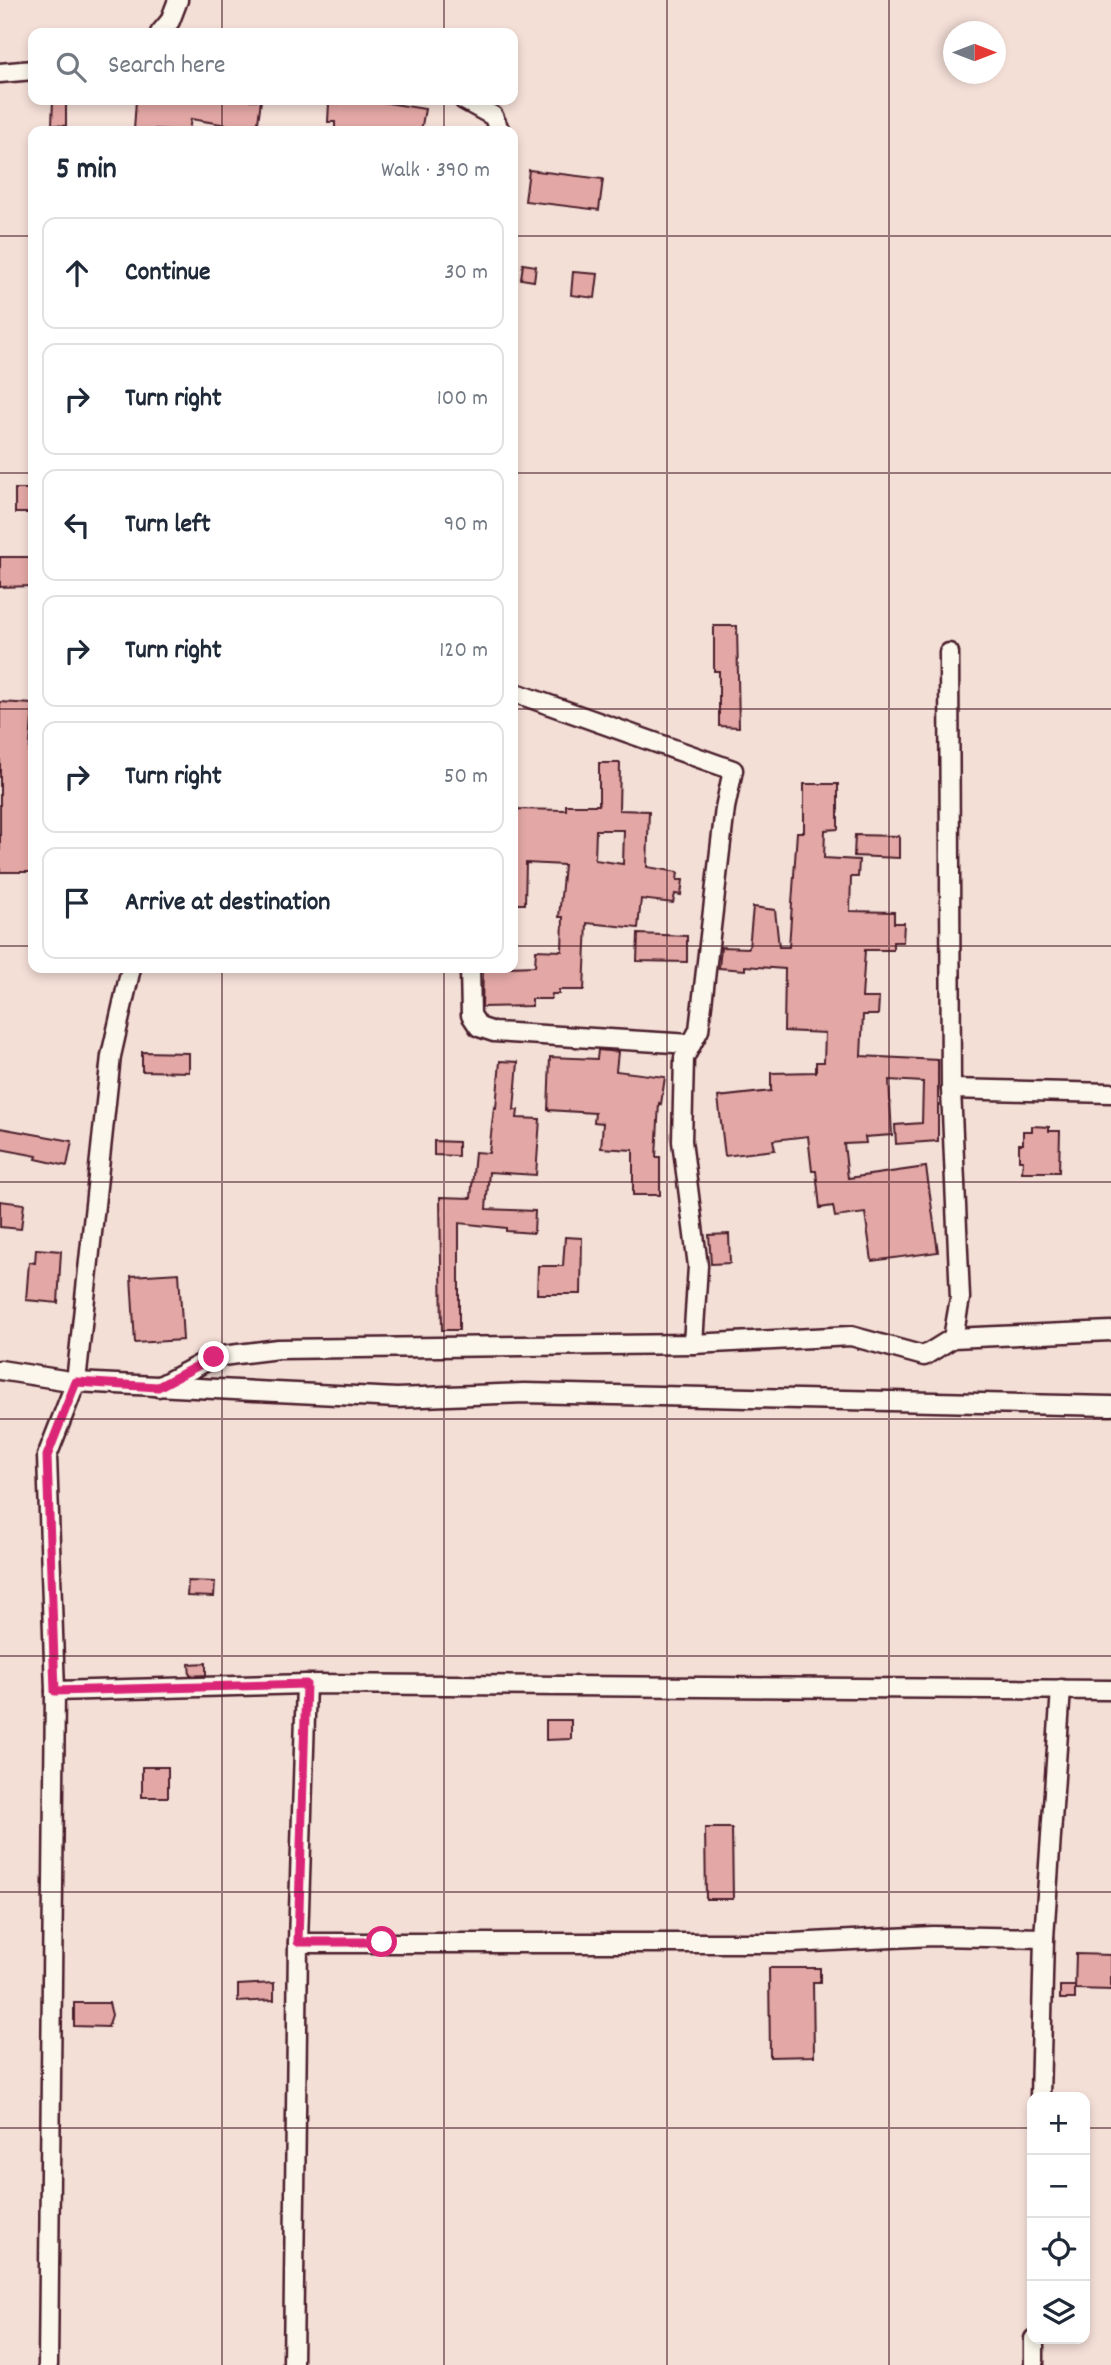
<!DOCTYPE html>
<meta charset="utf-8">
<style>
:root{--surface:#fff;--page:#f2f2f3;--text:#1f2937;--muted:#747a83;--line:#e0e1e3}
body{margin:0;font-family:Dekko,sans-serif;background:var(--page);color:var(--text)}
.controls{position:absolute;right:21px;bottom:21px;display:grid;overflow:hidden;border-radius:14px;box-shadow:0 4px 10px #0003}
.controls button{width:63px;height:63px;display:grid;place-items:center;padding:0;border:0;border-bottom:2px solid var(--line);background:var(--surface);color:var(--text);font:35px sans-serif}
.compass{position:absolute;left:943px;top:21px;width:63px;height:63px;border-radius:50%;background:var(--surface);box-shadow:0 4px 10px #0003;rotate:90deg}
.stop{position:absolute;width:21px;height:21px;margin:-16px;border:5px solid #db2777;border-radius:50%;background:#fff}
.stop.end{background:#db2777;border-color:#fff;box-shadow:0 2px 7px #0008}
.list{margin:0;padding:0;list-style:none}
h2{display:flex;justify-content:space-between;align-items:center;height:91px;margin:0;padding:0 28px;font-size:30px}
h2 small{font-size:23px;font-weight:400;color:var(--muted)}
.list li{display:grid;grid-template-columns:46px 1fr auto;gap:21px;align-items:center;box-sizing:border-box;height:112px;margin:0 14px 14px;padding:0 14px;border:2px solid var(--line);border-radius:14px}
.list b{display:block;font-size:26px;white-space:nowrap}
.list em{font-size:23px;font-style:normal;color:var(--muted)}
.icon{flex:none;width:38px;height:38px;fill:none;stroke:currentColor;stroke-width:2;stroke-linecap:round;stroke-linejoin:round}
.map{position:relative;flex:none;width:1111px;height:2365px;overflow:hidden}
.search{position:absolute;background:var(--surface);box-shadow:0 4px 10px #0003;left:28px;top:28px;width:490px;height:77px;display:flex;align-items:center;gap:18px;box-sizing:border-box;padding:0 24px;border-radius:14px;color:var(--muted);font-size:26px}
.panel{position:absolute;background:var(--surface);box-shadow:0 4px 10px #0003;left:28px;top:126px;width:490px;height:847px;border-radius:14px}
.map>svg:first-child{display:block}
.building{fill:#e3a8a5;stroke:#4a1f2b;stroke-width:2;fill-rule:evenodd}
.lines{fill:none;stroke-linecap:round;stroke-linejoin:round}
.street-casing{stroke:#4a1f2b;stroke-width:23}
.street{stroke:#fbf7ec;stroke-width:18}
.route{stroke:#db2777;stroke-width:9}
.grid{fill:none;stroke:#4a1f2b;stroke-width:2;stroke-opacity:0.55}
</style>
<div class="map">
<svg width="1111" height="2365" viewBox="0 0 1111 2365">
<rect width="100%" height="100%" fill="#f4dfd7"/>
<filter id="ink" filterUnits="userSpaceOnUse"><feTurbulence type="fractalNoise" baseFrequency=".0143" numOctaves="2"/><feDisplacementMap in="SourceGraphic" scale="14" xChannelSelector="R" yChannelSelector="G"/><feConvolveMatrix kernelMatrix="1 2 1 2 8 2 1 2 1" color-interpolation-filters="sRGB"/></filter>
<g filter="url(#ink)">
<g class="building">
<path d="M53,100H66V126L52,125Z"/>
<path d="M136,100H261L257,130L191,119L189,131L155,129V131L134,130Z"/>
<path d="M339,100H370L425,109L421,131H335V122H328L329,103L338,104Z"/>
<path d="M529,170L603,179L599,210L525,201Z"/>
<path d="M523,264L536,266L534,281L521,279Z"/>
<path d="M573,272L598,274L595,298L571,295Z"/>
<rect x="15" y="489" width="18" height="24"/>
<path d="M0,557H33V586L0,587Z"/>
<path d="M714,626H737L739,727L719,726V671H714Z"/>
<path d="M0,702L33,704L29,760H33V872H0Z"/>
<path d="M599,763H620L619,810L649,811L647,867L678,872L677,880H683L681,895L675,894L673,903L641,899L638,928L587,923L584,990H559V994H552L551,999H532V1006L482,1007L483,968L535,966L536,950L562,951L563,917H559L564,865L526,863L525,904H513V809L566,810V805H599ZM596,830H624L623,864L595,860Z"/>
<path d="M804,784H838V829L825,830L824,858L859,860L858,877H851L850,911L894,912V923H904L903,942H893V950H865L862,998H879L878,1015H863L861,1056L938,1060V1141L896,1144L895,1125L922,1123L923,1082L889,1080L892,1135L865,1137L866,1143L844,1144L848,1178L926,1167L938,1252L872,1261L865,1213L835,1217L833,1206L820,1208L816,1171H812L808,1136L773,1140L775,1150L725,1156L718,1097L771,1091V1073L816,1072V1062H824L825,1033L784,1031L785,969L745,966V970L719,968L721,947L749,948L753,907L775,910L779,947H789L797,832H804Z"/>
<path d="M855,835L899,836V858L854,856Z"/>
<path d="M638,934L687,936V962L637,961Z"/>
<path d="M598,1050L618,1052L616,1071L665,1077L661,1104L659,1103L656,1157H660V1195H633V1150L601,1148L603,1123L594,1122L595,1113L548,1110L550,1057L597,1059Z"/>
<path d="M142,1052L189,1053V1072L142,1071Z"/>
<path d="M500,1061L518,1062L514,1110H518L517,1118L540,1119L536,1175L489,1172L486,1209L535,1211L534,1233L506,1231V1228L459,1223V1330H442L440,1197L471,1198L475,1152L489,1153L494,1107L496,1108Z"/>
<path d="M1032,1126L1049,1127V1131H1060L1059,1172H1022L1023,1160H1019V1144H1023V1131H1032Z"/>
<path d="M0,1128L72,1141L67,1166L36,1159L37,1156L0,1149Z"/>
<path d="M434,1141L458,1142V1156L434,1155Z"/>
<path d="M0,1201L24,1204L21,1229L0,1227Z"/>
<path d="M729,1234L730,1263L711,1264L709,1235Z"/>
<path d="M565,1237L582,1238L581,1294H537L538,1266H563Z"/>
<path d="M36,1249L61,1251L58,1303L26,1300L29,1262L35,1263Z"/>
<path d="M179,1273L183,1340L135,1343L131,1276Z"/>
<path d="M188,1581L215,1582L214,1597L187,1596Z"/>
<path d="M206,1663V1675L190,1676L189,1664Z"/>
<path d="M546,1720H571V1739L546,1740Z"/>
<rect x="142" y="1767" width="26" height="30"/>
<path d="M705,1828H732L733,1899H706Z"/>
<path d="M1076,1954L1111,1955V1990L1075,1989Z"/>
<path d="M769,1968H820V1982H813L814,2056L770,2057Z"/>
<path d="M274,1983V2000L238,2002V1985Z"/>
<rect x="1060" y="1986" width="15" height="13"/>
<path d="M74,2003H109L112,2015L108,2027L74,2026Z"/>
</g>
<g class="lines">
<defs>
<g id="street">
<path d="M160,33L170,21L178,0"/>
<path d="M0,73L33,70"/>
<path d="M464,100L493,116L500,131"/>
<path d="M949,653L951,1089L960,1298L953,1338"/>
<path d="M513,692L733,770L725,808L699,1030L684,1058L682,1141L698,1266L693,1344"/>
<path d="M131,968L111,1056L76,1382L397,1398L524,1393L1111,1406"/>
<path d="M470,968L471,1015L479,1027L494,1032L691,1044"/>
<path d="M951,1089L1111,1093"/>
<path d="M0,1370L76,1382L47,1456L55,1691L48,2365"/>
<path d="M158,1387L214,1357L278,1349L693,1344L851,1336L924,1356L953,1338L1111,1331"/>
<path d="M55,1691L306,1684L1111,1690"/>
<path d="M298,1943H792L933,1936L1044,1938"/>
<path d="M1040,2097L1044,1938L1061,1689"/>
<path d="M293,2365L298,1943L306,1684"/>
<path d="M1034,2365V2339"/>
</g>
</defs>
<use href="#street" class="street-casing"/>
<use href="#street" class="street"/>
</g>
</g>
<g class="lines" filter="url(#ink)">
<path class="route" d="M214,1357L158,1387L76,1382L47,1456L55,1691L306,1684L298,1942H382"/>
</g>
<path class="grid" d="M222,0V33M444,0V33M667,0V2365M889,0V2365M222,100V131M444,100V131M0,236H33M513,236H1111M0,473H33M513,473H1111M0,709H33M513,709H1111M0,946H33M513,946H1111M222,968V2365M444,968V2365M0,1182H1111M0,1419H1111M0,1656H1111M0,1892H1111M0,2128H1032M1085,2128H1111"/>
</svg>
<div class="controls">
<button>+</button>
<button>−</button>
<button><svg class="icon" aria-label="locate" viewBox="0 0 24 24"><circle cx="12" cy="12" r="6"/><path d="M12 2v4M12 18v4M2 12h4M18 12h4"/></svg></button>
<button><svg class="icon" aria-label="layers" viewBox="0 0 24 24"><path d="M12 4l9 5-9 5-9-5zM3 14l9 5 9-5"/></svg></button>
</div>
<svg class="compass" viewBox="-18 -18 36 36"><path d="M0-13l5 13h-10z" fill="#e53935"/><path d="M0 13l5-13h-10z" fill="#747a83"/></svg>
<div class="stop" style="left:382px;top:1942px"></div>
<div class="stop end" style="left:214px;top:1357px"></div>
<div class="search"><svg class="icon" aria-label="search" viewBox="0 0 24 24"><circle cx="10" cy="10" r="6"/><path d="M15 15l6 6"/></svg>Search here</div>
<section class="panel">
<h2>5 min<small>Walk · 390 m</small></h2>
<ul class="list">
<li><svg class="icon" aria-label="ahead" viewBox="0 0 24 24"><path d="M12 20V5M6 11l6-6 6 6"/></svg><div><b>Continue</b></div><em>30 m</em></li>
<li><svg class="icon" aria-label="right" viewBox="0 0 24 24"><path d="M7 20v-9h11M14 6l5 5-5 5"/></svg><div><b>Turn right</b></div><em>100 m</em></li>
<li><svg class="icon" aria-label="left" viewBox="0 0 24 24"><path d="M17 20v-9H6M10 6l-5 5 5 5"/></svg><div><b>Turn left</b></div><em>90 m</em></li>
<li><svg class="icon" aria-label="right" viewBox="0 0 24 24"><path d="M7 20v-9h11M14 6l5 5-5 5"/></svg><div><b>Turn right</b></div><em>120 m</em></li>
<li><svg class="icon" aria-label="right" viewBox="0 0 24 24"><path d="M7 20v-9h11M14 6l5 5-5 5"/></svg><div><b>Turn right</b></div><em>50 m</em></li>
<li><svg class="icon" aria-label="arrive" viewBox="0 0 24 24"><path d="M6 21V4h12l-3 4 3 4H6"/></svg><div><b>Arrive at destination</b></div></li>
</ul>
</section>
</div>
